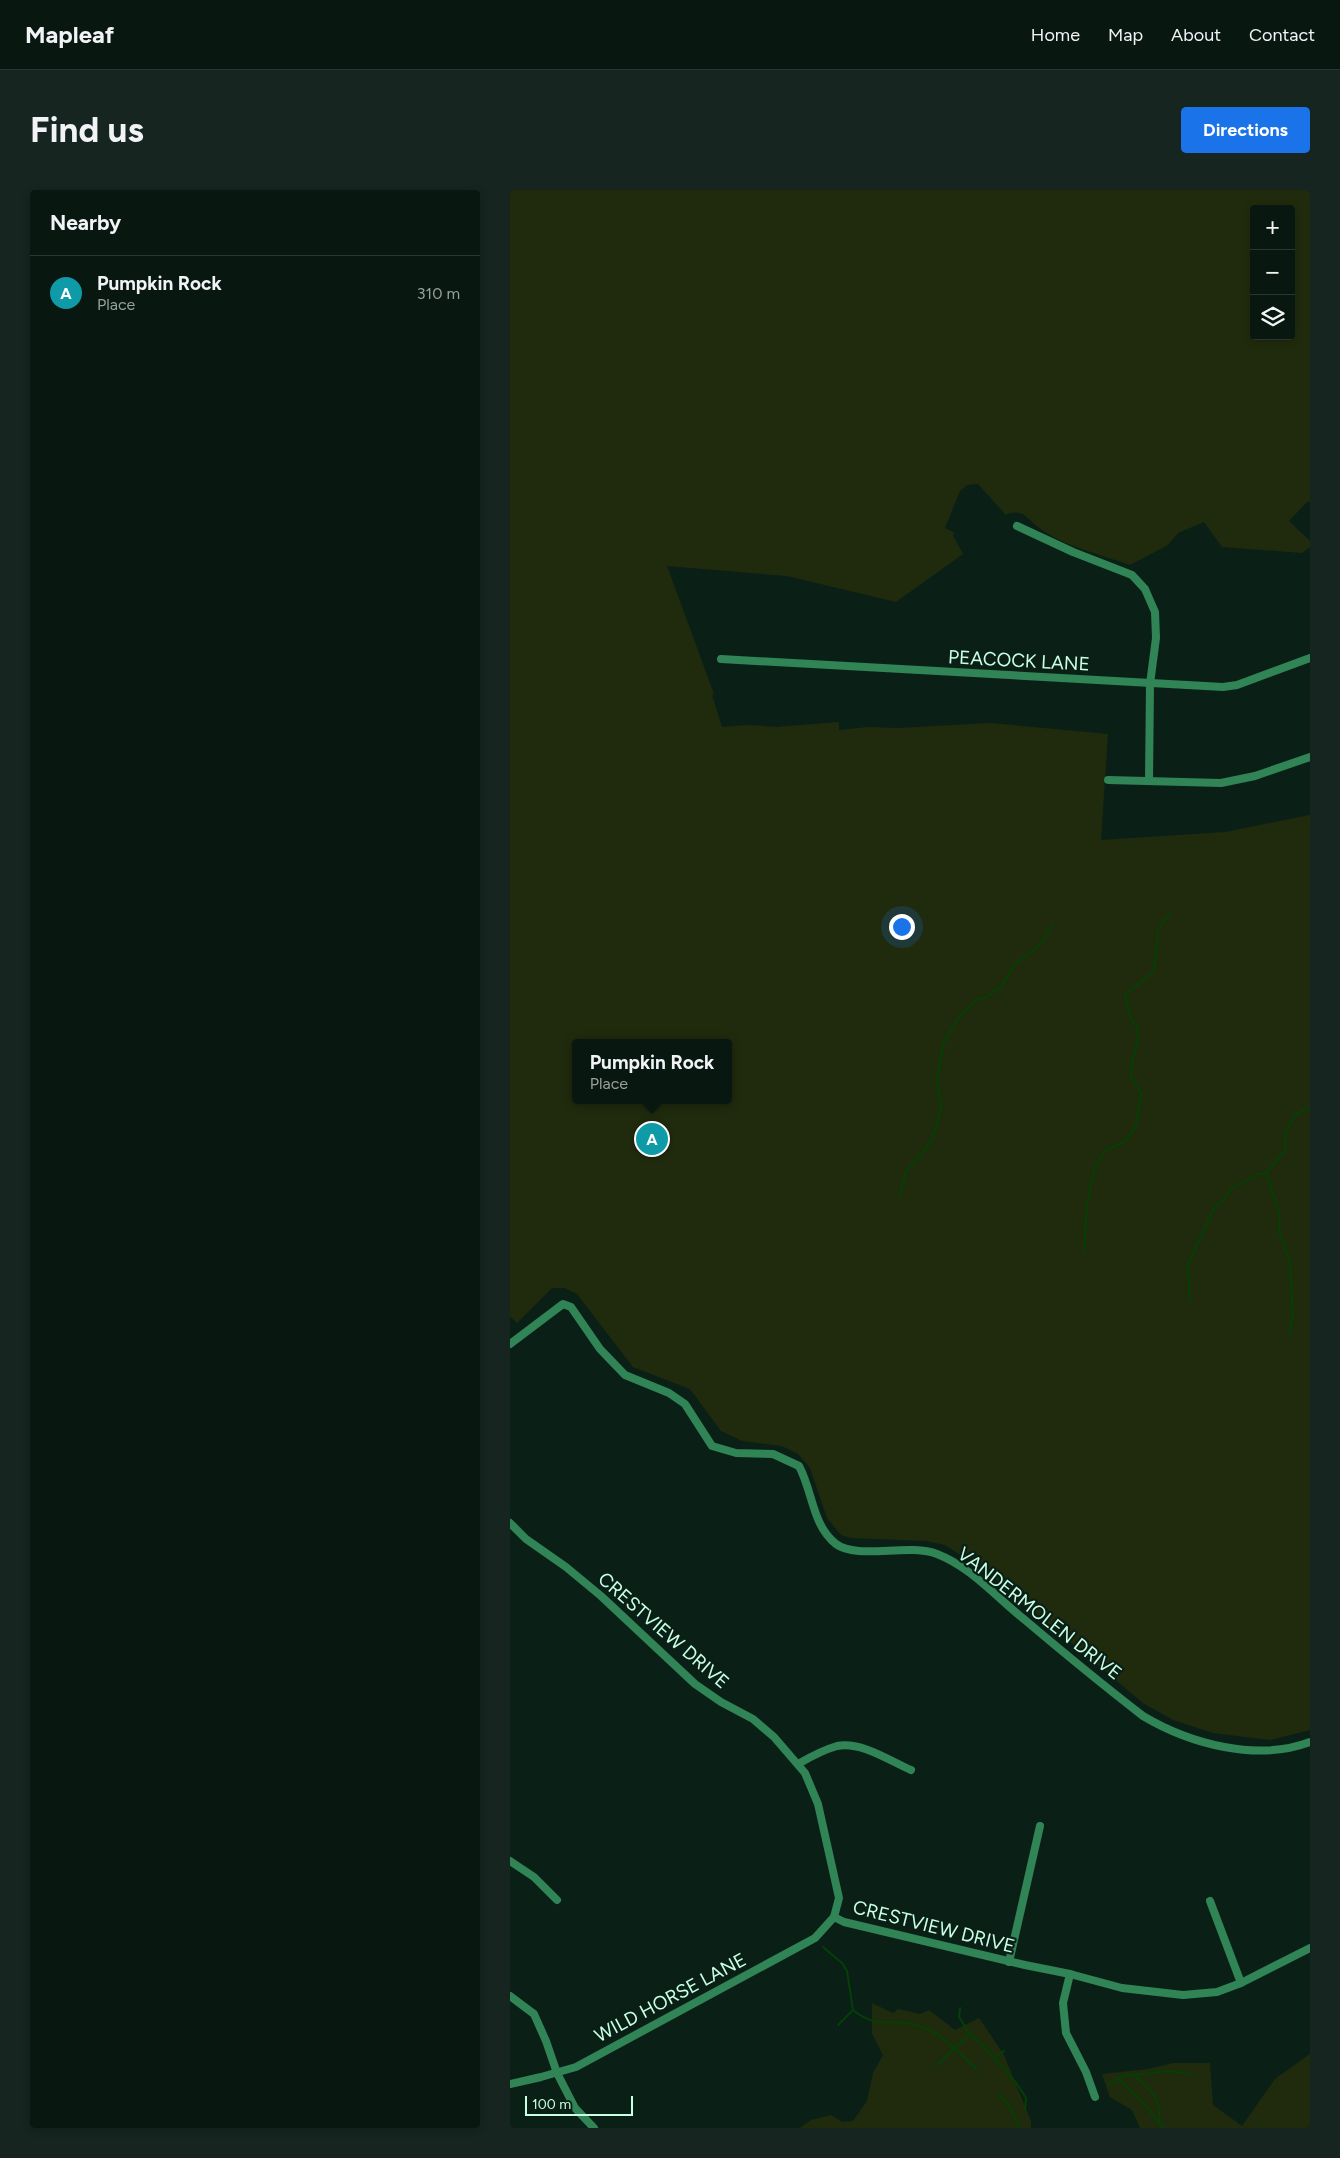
<!DOCTYPE html>
<meta charset="utf-8">
<style>
:root{--surface:#081811;--page:#16251f;--text:#f1f3f6;--muted:#98a09f;--line:#293731;--accent:#1a73e8}
body{margin:0;font-family:Figtree,sans-serif;background:var(--page);color:var(--text)}
.controls{position:absolute;right:15px;top:15px;display:grid;overflow:hidden;border-radius:5px;box-shadow:0 2px 8px #0003}
.controls button{width:45px;height:45px;display:grid;place-items:center;padding:0;border:0;border-bottom:1px solid var(--line);background:var(--surface);color:var(--text);font:25px sans-serif}
.scale{position:absolute;left:15px;bottom:12px;width:108px;box-sizing:border-box;padding-left:5px;border:2px solid #c9ffe5;border-top:0;font-size:14px;line-height:18px;white-space:nowrap;color:#c9ffe5;-webkit-text-stroke:4px #0a2017;paint-order:stroke}
.you{position:absolute;left:391px;top:736px;width:18px;height:18px;margin:-12px;border:4px solid #fff;border-radius:50%;background:#1a73e8;box-shadow:0 0 0 8px #1a73e833}
.badge{display:grid;place-items:center;width:32px;height:32px;border-radius:50%;background:var(--accent);color:#fff;font-size:16px;font-weight:700}
.pin{position:absolute;translate:-50% -50%;border:2px solid #fff;box-shadow:0 1px 5px #0006}
.popup{position:absolute;left:62px;top:849px;width:160px;height:65px;box-sizing:border-box;display:grid;place-content:center;border-radius:5px;background:var(--surface);filter:drop-shadow(0 1px 4px #0005);font-size:16px;white-space:nowrap;color:var(--muted)}
.popup b{font-size:19px;color:var(--text)}
.popup::after{content:'';position:absolute;left:50%;top:100%;margin-left:-10px;border:10px solid transparent;border-top-color:var(--surface)}
.list{margin:0;padding:0;list-style:none}
h2{display:flex;justify-content:space-between;align-items:center;height:65px;margin:0;padding:0 20px;font-size:21px}
h2 small{font-size:16px;font-weight:400;color:var(--muted)}
.list li{display:grid;grid-template-columns:32px 1fr auto;gap:15px;align-items:center;box-sizing:border-box;height:75px;padding:0 20px;border-top:1px solid var(--line)}
.list b{display:block;font-size:19px;white-space:nowrap}
.list p{margin:0;font-size:16px;white-space:nowrap;color:var(--muted)}
.list em{font-size:16px;font-style:normal;color:var(--muted)}
.icon{flex:none;width:28px;height:28px;fill:none;stroke:currentColor;stroke-width:2;stroke-linecap:round;stroke-linejoin:round}
.map{position:relative;flex:none;width:800px;height:1938px;overflow:hidden;border-radius:5px}
header{display:flex;align-items:center;gap:30px;box-sizing:border-box;height:70px;padding:0 25px;background:var(--surface);border-bottom:1px solid var(--line)}
header strong{font-size:24px}
nav{display:flex;gap:28px;margin-inline-start:auto;font-size:18px}
.intro{display:flex;align-items:center;justify-content:space-between;box-sizing:border-box;height:120px;padding:0 30px}
h1{margin:0;font-size:35px}
.button{padding:12px 22px;border-radius:5px;background:var(--accent);color:#fff;font-size:18px;font-weight:700}
main{display:flex;gap:30px;padding:0 30px}
aside{flex:1;background:var(--surface);border-radius:5px;box-shadow:0 2px 8px #0003}
.map>svg:first-child{display:block}
.green{fill:#202b0d;fill-rule:evenodd}
.lines{fill:none;stroke-linecap:round;stroke-linejoin:round}
.stream{stroke:#043f06;stroke-width:2}
.minor{stroke:#308455;stroke-width:8}
.labels{text-anchor:middle;stroke-width:4.5;stroke-linejoin:round;paint-order:stroke}
.street-label{font-size:19px;fill:#c9ffe5;stroke:#0a2017}
</style>
<header>
<strong>Mapleaf</strong>
<nav><a>Home</a><a>Map</a><a>About</a><a>Contact</a></nav>
</header>
<div class="intro"><h1>Find us</h1><a class="button">Directions</a></div>
<main>
<aside>
<h2>Nearby<small></small></h2>
<ul class="list">
<li><span class="badge" style="background:#0f9aa8">A</span><div><b>Pumpkin Rock</b><p>Place</p></div><em>310 m</em></li>
</ul>
</aside>
<div class="map">
<svg width="800" height="1938" viewBox="0 0 800 1938">
<rect width="100%" height="100%" fill="#0a2017"/>
<g class="green">
<path d="M0,0H800V312L798,311L779,331L800,351V357L792,363L712,357L694,332L668,343L658,355L620,375C592,365 557,357 532,340C518,331 514,317 496,325L468,294L457,295L450,301L435,338L445,343L443,345L453,364L386,412L277,386L157,376L204,504L202,505L212,537L238,535L267,537L329,532V540L358,537L388,538L480,533L598,544L591,650L715,642L800,625V1540L760,1550L703,1543L663,1530L633,1513L478,1383L435,1355L416,1351L341,1348L331,1345L317,1328L300,1278L288,1264L272,1256L232,1251L211,1241L180,1199L123,1177L67,1104L55,1098H42L7,1133L0,1126ZM744,19H781V146H744ZM66,853H218V910H66Z"/>
<path d="M362,1813L383,1823L388,1819L410,1824L419,1820L445,1840L469,1828L494,1865L521,1931V1938H290L301,1930L321,1925L332,1932L343,1931L357,1911L363,1883L373,1865L362,1844Z"/>
<path d="M800,1864V1938H630L622,1920L600,1907L592,1884L639,1879L663,1873H700L703,1915L732,1936L765,1889Z"/>
</g>
<g class="lines">
<g class="stream">
<path d="M756,983L770,1025L769,1042L780,1072L783,1125L779,1146"/>
<path d="M390,1005L396,982L421,952L431,919L427,890L433,854L449,827L467,810L475,808L491,797L504,775L531,754L542,735"/>
<path d="M574,1062L577,1014L585,977L596,960L616,951L626,936L631,904L621,887L622,873L628,849L627,837L621,829L615,805L644,781L648,739L660,723"/>
<path d="M680,1110C678,1098 680,1088 677,1076L704,1018L713,1010L721,999L748,984L756,983L775,960L776,941L781,932L786,924L800,918"/>
<path d="M313,1757L332,1773L337,1781L343,1820C367,1839 375,1829 401,1834C427,1838 449,1862 467,1880"/>
<path d="M450,1818L449,1827L459,1843L471,1853L507,1894L516,1908L515,1920"/>
<path d="M328,1835L343,1820"/>
<path d="M484,1868L494,1861"/>
<path d="M427,1875L460,1844"/>
<path d="M625,1885L658,1881L682,1884"/>
<path d="M609,1889L630,1909L649,1933"/>
<path d="M599,1894L614,1886L624,1885C643,1901 651,1908 649,1933L654,1938"/>
<path d="M489,1904L502,1920L509,1938"/>
</g>
<g class="minor">
<path d="M507,336L563,362L622,385L635,399L645,422L646,448L640,494L639,591"/>
<path d="M211,469L713,497L727,495L800,468"/>
<path d="M598,590L711,593L745,586L800,567"/>
<path d="M0,1154L53,1114L61,1117L90,1159L115,1185L159,1203L175,1214L202,1256L226,1263L263,1264L289,1276C303,1302 302,1335 326,1354C347,1370 399,1353 427,1364C461,1377 487,1408 515,1430C554,1463 593,1495 633,1526C680,1554 747,1572 800,1552"/>
<path d="M0,1333L16,1349L56,1377L91,1406L185,1494L211,1512L243,1529L264,1547L295,1583L308,1614L329,1708L324,1727L334,1732L515,1775L560,1784L612,1798L673,1805L707,1802L731,1793L800,1758"/>
<path d="M288,1574C300,1567 313,1560 327,1556C351,1551 380,1571 401,1580"/>
<path d="M0,1671L24,1687L47,1710"/>
<path d="M700,1711L731,1793"/>
<path d="M499,1772L530,1636"/>
<path d="M560,1784L553,1813L556,1843L576,1882L585,1907"/>
<path d="M0,1806L24,1824L36,1851L47,1883L65,1918L84,1938"/>
<path d="M0,1894L31,1887L66,1877L305,1748L324,1727"/>
</g>
</g>
<g class="labels">
<g class="street-label">
<text transform="translate(509 470) rotate(3)" y="7">PEACOCK LANE</text>
<text transform="translate(530 1423) rotate(38)" y="7">VANDERMOLEN DRIVE</text>
<text transform="translate(154 1440) rotate(41)" y="7">CRESTVIEW DRIVE</text>
<text transform="translate(424 1736) rotate(14)" y="7">CRESTVIEW DRIVE</text>
<text transform="translate(160 1807) rotate(-28)" y="7">WILD HORSE LANE</text>
</g>
</g>
</svg>
<div class="controls">
<button>+</button>
<button>−</button>
<button><svg class="icon" aria-label="layers" viewBox="0 0 24 24"><path d="M12 4l9 5-9 5-9-5zM3 14l9 5 9-5"/></svg></button>
</div>
<div class="scale">100 m</div>
<div class="you"></div>
<div class="pin badge" style="left:142px;top:949px;background:#0f9aa8">A</div>
<div class="popup"><b>Pumpkin Rock</b>Place</div>
</div>
</main>
